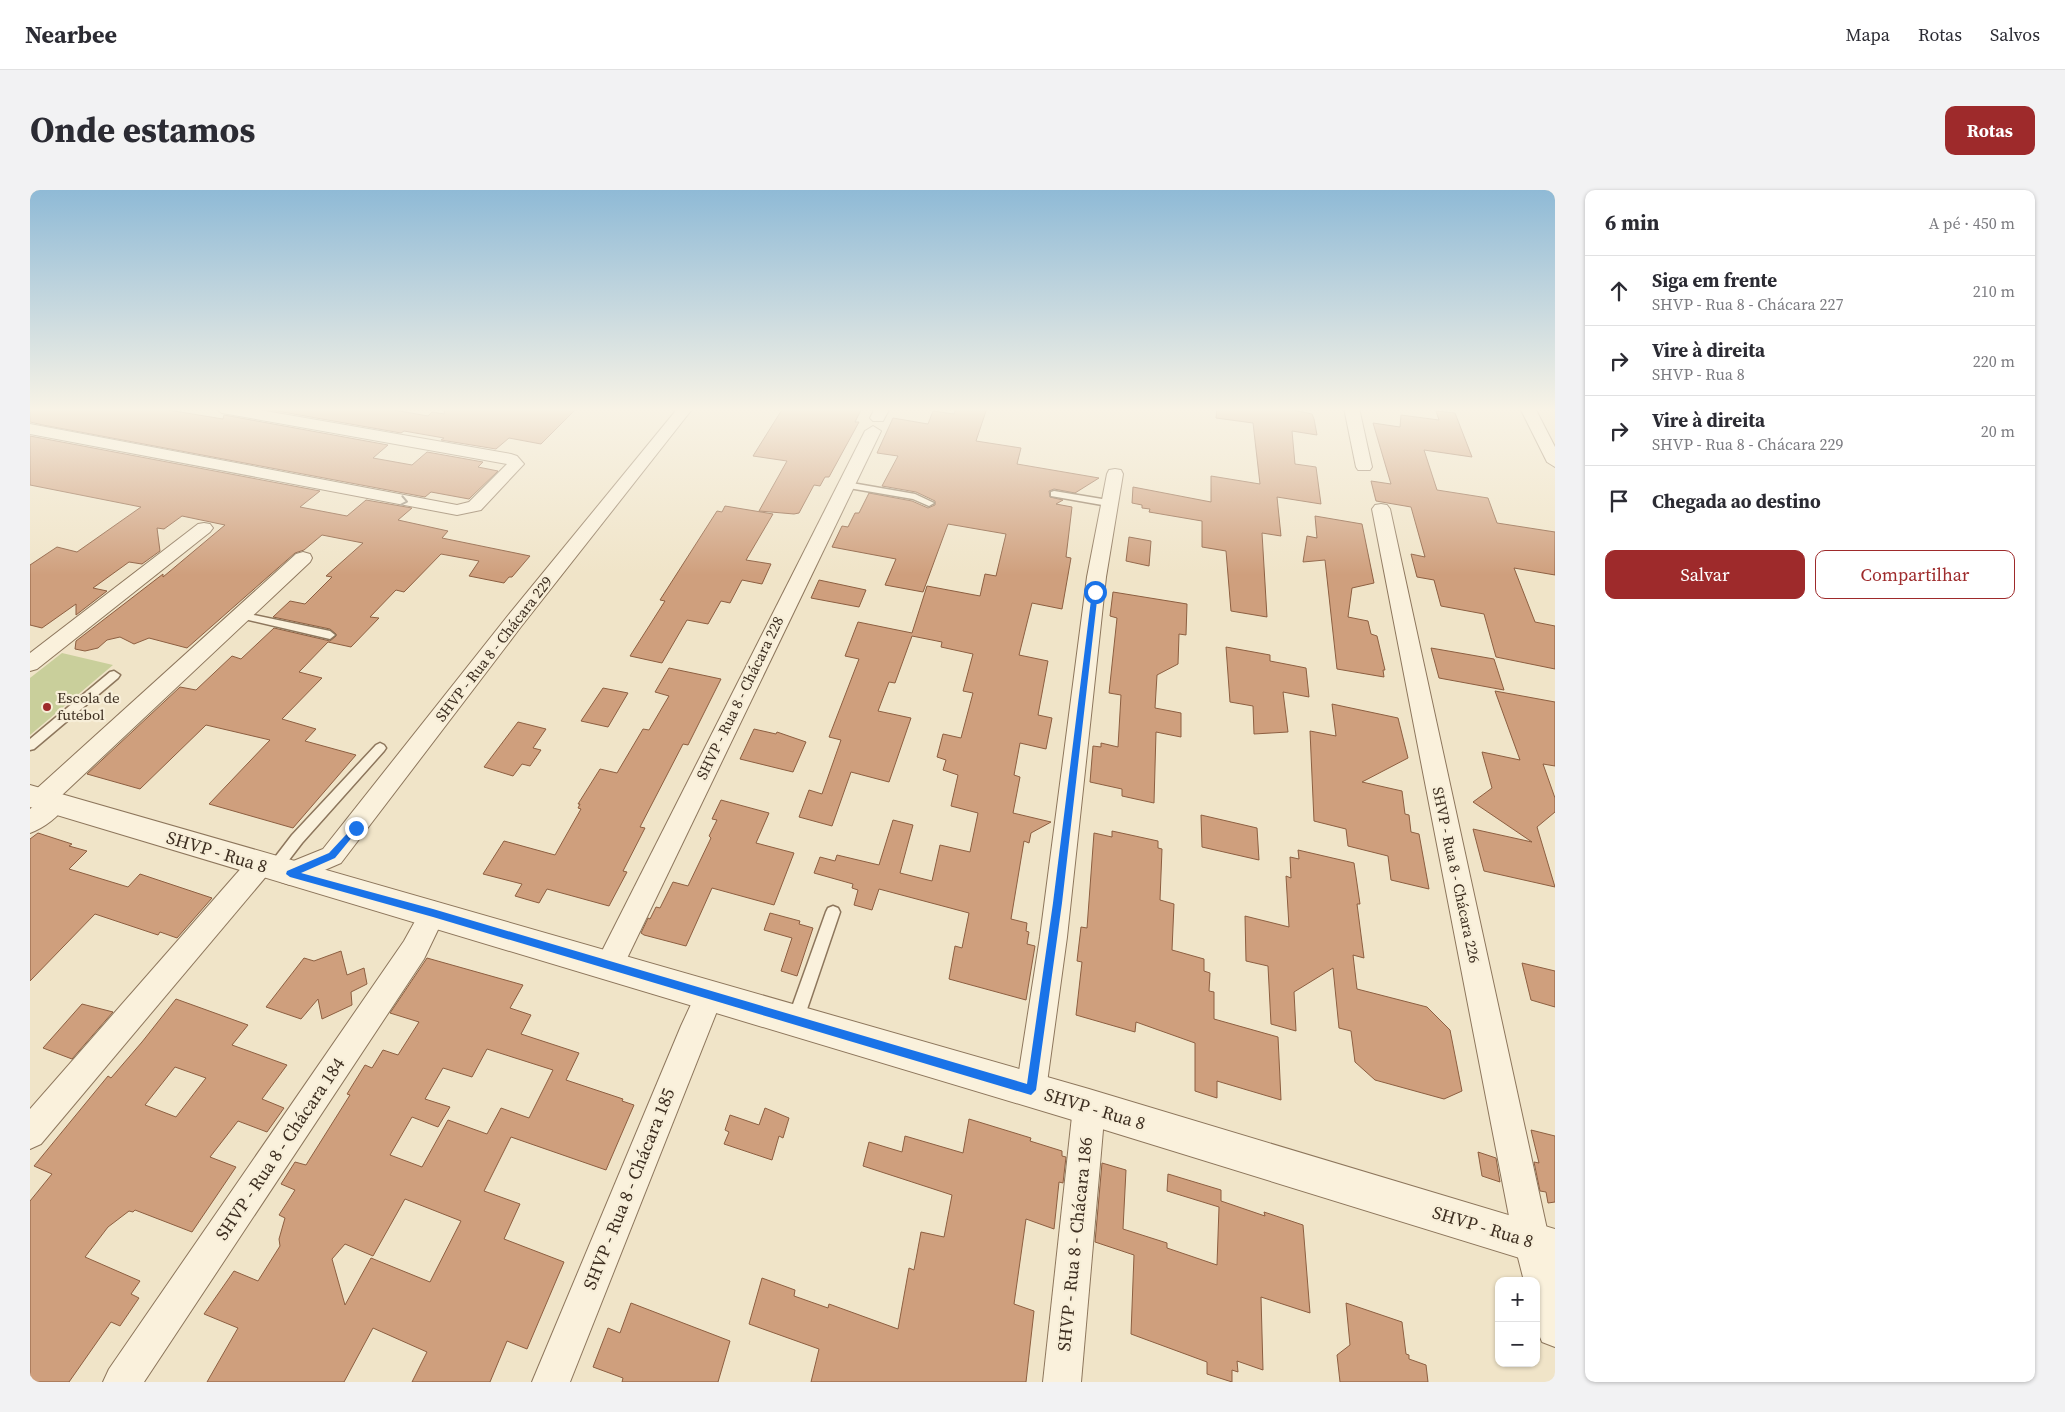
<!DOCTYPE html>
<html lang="pt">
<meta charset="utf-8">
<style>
:root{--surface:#fff;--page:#f2f2f3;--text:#2b2b33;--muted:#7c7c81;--line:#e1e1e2;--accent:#9e2a2b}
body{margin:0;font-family:"Source Serif 4",serif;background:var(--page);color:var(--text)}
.controls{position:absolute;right:15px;bottom:15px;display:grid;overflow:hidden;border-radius:10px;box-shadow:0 1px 4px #0004}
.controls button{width:45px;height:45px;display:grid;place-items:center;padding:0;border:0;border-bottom:1px solid var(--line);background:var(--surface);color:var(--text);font:25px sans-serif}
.stop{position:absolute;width:15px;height:15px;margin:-11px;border:4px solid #1a73e8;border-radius:50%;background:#fff}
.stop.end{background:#1a73e8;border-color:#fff;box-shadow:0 1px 5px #0008}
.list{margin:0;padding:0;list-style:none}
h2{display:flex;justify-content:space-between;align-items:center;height:65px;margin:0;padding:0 20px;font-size:21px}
h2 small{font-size:16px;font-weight:400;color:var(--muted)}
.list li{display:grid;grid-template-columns:32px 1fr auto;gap:15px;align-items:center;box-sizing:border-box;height:70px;padding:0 20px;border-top:1px solid var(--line)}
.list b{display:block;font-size:19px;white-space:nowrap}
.list p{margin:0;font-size:16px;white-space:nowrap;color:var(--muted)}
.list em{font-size:16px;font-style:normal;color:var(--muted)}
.actions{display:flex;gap:10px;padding:15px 20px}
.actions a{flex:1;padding:11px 0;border:1px solid var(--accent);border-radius:10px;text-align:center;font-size:18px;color:var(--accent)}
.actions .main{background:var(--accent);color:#fff}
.icon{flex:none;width:28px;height:28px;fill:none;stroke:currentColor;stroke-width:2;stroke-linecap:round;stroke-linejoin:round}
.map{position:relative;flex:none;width:1525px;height:1192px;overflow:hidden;border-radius:10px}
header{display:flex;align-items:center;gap:30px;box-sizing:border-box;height:70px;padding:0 25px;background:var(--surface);border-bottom:1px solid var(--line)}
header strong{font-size:24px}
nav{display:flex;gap:28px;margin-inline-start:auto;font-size:18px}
.intro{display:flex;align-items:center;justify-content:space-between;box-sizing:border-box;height:120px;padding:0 30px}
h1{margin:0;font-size:35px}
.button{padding:12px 22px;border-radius:10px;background:var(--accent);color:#fff;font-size:18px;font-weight:700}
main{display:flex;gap:30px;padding:0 30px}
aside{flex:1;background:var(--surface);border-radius:10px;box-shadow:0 1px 4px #0004}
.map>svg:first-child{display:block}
.green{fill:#c9cf9b}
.building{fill:#cf9f7d;stroke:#8d5f41;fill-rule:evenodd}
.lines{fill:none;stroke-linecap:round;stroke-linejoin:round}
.service-casing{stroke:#8d765c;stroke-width:3}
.minor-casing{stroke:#8d765c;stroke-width:2}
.tertiary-casing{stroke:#8d765c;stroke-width:2}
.service{fill:#faf1dc;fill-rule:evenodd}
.minor{fill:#faf1dc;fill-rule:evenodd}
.tertiary{fill:#faf1dc;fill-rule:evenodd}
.oneway{stroke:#9c907e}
.route{fill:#1a73e8}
.poi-dot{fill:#9e2a2b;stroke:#f7eed8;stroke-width:2}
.labels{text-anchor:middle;stroke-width:4.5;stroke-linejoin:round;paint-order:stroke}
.street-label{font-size:15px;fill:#3d2e20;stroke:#f7eed8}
.poi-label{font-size:15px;fill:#3d2e20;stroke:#f7eed8;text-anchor:start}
.near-street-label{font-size:18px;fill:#3d2e20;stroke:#f7eed8}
</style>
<header>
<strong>Nearbee</strong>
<nav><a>Mapa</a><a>Rotas</a><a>Salvos</a></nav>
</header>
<div class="intro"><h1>Onde estamos</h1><a class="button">Rotas</a></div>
<main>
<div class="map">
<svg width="1525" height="1192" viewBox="0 0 1525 1192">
<rect width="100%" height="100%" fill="#f0e4c8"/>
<path class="green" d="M32,463L83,475L0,545V488Z"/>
<g class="building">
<path d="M0,218H126L193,229L194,225L358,255L343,268L382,275L397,262L453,272L448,277L468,281L439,309L401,302L395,307L13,235L0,232Z"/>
<path d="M230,218H353L398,226L402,222L414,224L415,218H547L511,254L479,248L466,259L411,250L414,248L374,241L371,243Z"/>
<path d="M753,218H832L825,232H829L799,287H795L790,296L784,295L769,323L764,324L729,321L757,271L723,266Z"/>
<path d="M926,218H957L946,251L991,258L987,274L1069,288L1045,303L1024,299L1019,301L1020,307L1033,310L1026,314L1042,317L1036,367L1041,368L1032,419L1002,413L989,465L1018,471L1008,525L1022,528L1016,559L990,553L984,585L990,587L983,623L1021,632L1001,643L999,653L994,651L981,729L997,733L996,741L999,742L997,754L1005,756L996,810L919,789L925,756L932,758L939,723L849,699L842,720L824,715L828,700L822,698L823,694L784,683L790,667L805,671L807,665L849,675L863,630L883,635L870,683L902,691L910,655L940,662L948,623L921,616L928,585L913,580L916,570L907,567L913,544L931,548L943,503L933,501L943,464L911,457L912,452L882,446L865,493L859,492L848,521L881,528L859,592L821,582L802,636L769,627L779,600L792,604L811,550L799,547L829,469L815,466L828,432L882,443L897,396L950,406L955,384L966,386L976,344L918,334L893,402L855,395L866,369L802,357L812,336L818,337L825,323H829L839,303L882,311L898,318L905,315V311L886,302L852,296L868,266L847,263L863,228L898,234L903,221L924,224Z"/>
<path d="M1187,218H1253L1282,224L1284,229L1287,245L1262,241L1265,274L1286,277L1291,314L1247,307L1251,346L1232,343L1237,427L1201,421L1196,361L1172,357V331L1119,322L1120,319L1112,318V315L1102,313L1103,297L1181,312V286L1230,294L1223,233L1186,228Z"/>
<path d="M1406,221L1425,223L1442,267L1394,260L1407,300L1458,308L1467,333L1525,342V385L1484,378L1505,432L1525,436V479L1466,467L1454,424L1411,416L1404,390L1387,387L1381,364L1395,367L1381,317L1346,311L1341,291L1361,294L1343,233L1370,237L1371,225L1409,230Z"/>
<path d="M0,246L290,301L270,317L317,326L336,310L382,318L368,330L418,341L412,348L500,366L482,387H479L474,393L439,386L449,371L411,364L374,402L366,400L340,427L349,428L321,457L298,452L269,482L292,488L252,529L286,539L275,551L326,565L263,638L179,614L240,550L176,535L110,599L57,584L150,497L166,500L202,466L211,469L244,438L300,451L306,446V444L300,439L243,427L260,411L275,414L302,387L296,386L333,353L292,345L274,360L265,363L157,458L119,448L104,454L90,447L77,450L68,458L55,461L45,459L46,451L133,384V387L195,335L152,326L134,339L127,338L130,361L112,374L99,372L63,398L77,401L46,425V414L12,438L0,435V375L27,357L47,362L111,317L0,295Z"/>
<path d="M695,316L743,324L716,370L741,374L732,394L712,390L700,413L691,411L678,434L657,430L632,473L600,466L635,411L630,410L687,321L692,322Z"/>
<path d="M1285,326L1332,334L1344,393L1322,398L1318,427L1338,431L1341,444L1347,446L1355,480H1353L1354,487L1307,479L1295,370L1273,372L1277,346L1287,348Z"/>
<path d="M1099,347L1121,351L1119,376L1096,371Z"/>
<path d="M789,390L836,400L829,417L781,408Z"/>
<path d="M1083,402L1157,414L1156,445L1149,444L1148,474L1127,485L1125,518L1151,523V547L1126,542L1124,613L1092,606V599L1060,592L1063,556L1071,557V553L1088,557L1091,505L1079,503L1087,428L1080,426Z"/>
<path d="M1196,457L1240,465V471L1276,478L1279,507L1253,502L1258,542L1224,544L1223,516L1200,512Z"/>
<path d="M1401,458L1464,469L1474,500L1409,488Z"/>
<path d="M639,478L691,489L658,555L653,554L610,637L615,638L593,681L597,682L579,716L517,699L509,713L485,706L492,694L453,684L474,651L525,665L551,619L548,618L550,614H548L570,579L587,583L613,539L619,540L639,506L625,502Z"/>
<path d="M573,498L598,503L578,537L551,531Z"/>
<path d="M1465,501L1525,512V576L1513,574L1525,608V622L1507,637L1525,697L1454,681L1443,639L1502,652L1443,612L1462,598L1452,562L1490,570Z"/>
<path d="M1302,514L1368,528L1378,568L1332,592L1372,601L1375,624L1379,625L1381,642L1389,644L1399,699L1361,690L1358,666L1318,656L1316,639L1284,631L1280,541L1306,546Z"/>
<path d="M488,532L516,539L503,558L511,560L500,576L492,574L483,586L454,577Z"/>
<path d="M724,539L746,544L747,542L776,552L763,582L710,569Z"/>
<path d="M691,610L739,623L726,653L764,663L744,715L682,698L656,756L614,745L611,743L618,728L620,729L626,717L630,718L643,692L658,696L681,648L679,646L687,630L682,629Z"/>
<path d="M1171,625L1227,638L1229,670L1172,657Z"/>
<path d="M1082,641L1128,651V658L1132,659L1130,710L1144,714L1142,760L1174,769V781L1180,783L1179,801L1184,802V829L1248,847L1251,910L1187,891V908L1165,901V853L1106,832L1105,842L1046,825L1052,772L1047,771L1051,737L1057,738L1064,643L1082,647Z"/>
<path d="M8,643L42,654L39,656L57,661L39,679L98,697L110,684L182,708L147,748L130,742L128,745L65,724L0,791V649Z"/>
<path d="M1268,660L1324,673L1330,714H1327L1334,768L1323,765L1327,799L1397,817L1420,840L1432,901L1414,909L1345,890L1325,872L1321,841L1309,838L1303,778L1264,802L1266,841L1241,834L1238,776L1216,771L1215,726L1259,737L1256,686L1261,688L1260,667L1269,669Z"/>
<path d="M740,723L770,731L769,734L783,738L767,786L751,781L762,748L734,740Z"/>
<path d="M311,761L317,785L334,778L337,794L321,802L322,815L292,829L288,809L271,829L236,817L274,768L284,771Z"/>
<path d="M397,768L493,795L480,818L501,825L491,844L549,863L536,890L593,909L592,911L604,915L576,980L481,947L454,1001L490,1014L474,1049L534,1072L497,1159L477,1151L460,1192H382L397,1162L343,1138L314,1192H177L208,1138L174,1124L204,1081L228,1091L250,1056L249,1049L255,1028L249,1025L265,1000L251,994L265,972L276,975L320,905L317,904L335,875L342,878L353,860L368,865L389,832L360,823ZM457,859L523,880L499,928L471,918L457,944L418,930L392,977L360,965L382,927L408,937L420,917L395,909L413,878L442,887ZM375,1009L431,1031L400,1092L341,1068L315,1115L302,1069L315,1054L343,1066Z"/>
<path d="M1492,773L1525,781V817L1501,810Z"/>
<path d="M146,809L218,835L202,855L257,875L232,909L254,918L237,942L208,931L180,967L206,977L162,1042L105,1020L103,1022L99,1021L78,1037L55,1067L110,1091L101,1104L109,1108L90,1136L81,1132L39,1192H0V1011L22,984L4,976L78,886L81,888L112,852ZM145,877L176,888L146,927L115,915Z"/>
<path d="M52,814L83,822L42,869L13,858Z"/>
<path d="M735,918L759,928L753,948L749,946L742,970L694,954L699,942L695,940L700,925L729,935Z"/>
<path d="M939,929L1001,948L1000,951L1032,961V966L1036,967L1033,993L1029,992L1024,1039L996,1029L984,1114L1004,1121L996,1192H781L789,1159L719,1134L732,1088L765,1100L764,1106L798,1118L799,1114L868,1139L879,1078L884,1080L891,1042L914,1047L922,1005L833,976L839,952L872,962L875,946L933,963Z"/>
<path d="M1501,940L1525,946V1012L1518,1013L1516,1002L1510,1001L1504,972L1509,973Z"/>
<path d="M1448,962L1466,968L1470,992L1452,986Z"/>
<path d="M1072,973L1096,980L1093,1039L1137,1053V1058L1187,1075L1189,1017L1137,1001L1138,984L1191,1000V1011L1235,1026L1234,1022L1273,1035L1280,1123L1231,1107L1233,1180L1207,1171L1208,1182L1202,1180V1192L1177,1184V1172L1101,1144L1104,1065L1065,1052Z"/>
<path d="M601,1113L700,1151L688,1192H592L593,1188L563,1177L578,1138L590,1143Z"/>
<path d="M1316,1113L1372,1132L1376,1164L1379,1165V1169L1396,1175L1398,1192H1310L1307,1165L1320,1155Z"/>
</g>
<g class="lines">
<defs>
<g id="service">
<path d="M816,292L885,304L904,313L899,316L883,309L813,297V293Z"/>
<path d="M1024,301L1078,310L1083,313L1078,316L1021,306V302Z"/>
<path d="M210,422L300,441L305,445L300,449L206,427L205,425Z"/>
<path d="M84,481L90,485L88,488L4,559L0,560V549L80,482Z"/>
<path d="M350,553L354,555L356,558L354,561L272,653L249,683L244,685L239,683L237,679L239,675L262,645L346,555Z"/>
<path d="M803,716L808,718L810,722L773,831L770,836L765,838L760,836L757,831L796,722L798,718Z"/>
</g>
<g id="minor">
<path d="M185,218H218L481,264L487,266L494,274L451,320L427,325L0,244V234L427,315L439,312L477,274L192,223Z"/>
<path d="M648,218H663L490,438L311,673L260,695L251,692L247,684L251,676L293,659L476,428Z"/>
<path d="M845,218H860L853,231H843L840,228Z"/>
<path d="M1314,218H1329L1342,277L1340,280H1328L1326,277Z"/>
<path d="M1490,218H1505L1525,257V277L1517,272Z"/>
<path d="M843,236L851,241L589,785L579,789L569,785L565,776L569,767L835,241Z"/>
<path d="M1085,279L1091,280L1093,284L1076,387L1037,747L1016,900L1012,911L1001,915L990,911L986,900L1010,747L1057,387L1077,284L1079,280Z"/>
<path d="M1351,314L1357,315L1360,319L1525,1076V1157L1512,1152L1506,1137V1091H1494L1484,1052L1342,319L1345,315Z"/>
<path d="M174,333L180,334L183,338L180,342L7,479L0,481V463L168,334Z"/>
<path d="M273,362L280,364L282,368L280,372L31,606L37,613C30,626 14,638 0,643V619L4,616L0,609L3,602L266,364Z"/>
<path d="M230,664L239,667L243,675L239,683L11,954L0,959V919L221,667Z"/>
<path d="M403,711L412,715L416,723L394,769L114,1192H73L79,1179L374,751L394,715Z"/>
<path d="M679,793L689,797L693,806L540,1192H502L651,836L669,797Z"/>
<path d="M1059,901L1070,906L1075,917L1051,1192H1013L1043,917L1048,906Z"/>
</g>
<path id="tertiary" d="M0,595L1059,899L1525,1039V1079L1059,935L0,617Z"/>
</defs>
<use href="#service" class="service-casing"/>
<use href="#minor" class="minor-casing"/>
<use href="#tertiary" class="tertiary-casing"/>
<use href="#service" class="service"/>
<use href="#minor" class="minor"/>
<use href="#tertiary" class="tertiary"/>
</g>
<defs><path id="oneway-chevron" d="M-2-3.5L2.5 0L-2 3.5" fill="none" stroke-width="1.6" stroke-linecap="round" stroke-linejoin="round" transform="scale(1.25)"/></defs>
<use class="oneway" href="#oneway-chevron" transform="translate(374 311) rotate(11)"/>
<linearGradient id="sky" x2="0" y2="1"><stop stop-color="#8fbad6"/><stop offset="0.57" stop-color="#f8f3e6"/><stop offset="1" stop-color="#f8f3e6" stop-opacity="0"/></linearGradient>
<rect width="1525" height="385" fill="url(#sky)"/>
<path class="route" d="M1065,400L1068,402L1032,713L1006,900L1001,905L403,727L260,687L256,684L257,681L299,663L326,634L328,635V640L305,668L271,683L403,719L997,894L1023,713L1062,402Z"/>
<circle class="poi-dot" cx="17" cy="517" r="5"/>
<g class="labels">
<g class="street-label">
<text transform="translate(464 459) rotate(-52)" y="5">SHVP - Rua 8 - Chácara 229</text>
<text transform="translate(710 508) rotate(-64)" y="5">SHVP - Rua 8 - Chácara 228</text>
<text transform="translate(1426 685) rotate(78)" y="5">SHVP - Rua 8 - Chácara 226</text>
</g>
<g class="poi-label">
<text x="27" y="513">Escola de<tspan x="27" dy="17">futebol</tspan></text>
</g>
<g class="near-street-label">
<text transform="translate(187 662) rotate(17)" y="6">SHVP - Rua 8</text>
<text transform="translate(1065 919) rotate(17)" y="6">SHVP - Rua 8</text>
<text transform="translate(250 959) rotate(-56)" y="6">SHVP - Rua 8 - Chácara 184</text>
<text transform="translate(599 999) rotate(-68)" y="6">SHVP - Rua 8 - Chácara 185</text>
<text transform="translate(1453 1037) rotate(17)" y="6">SHVP - Rua 8</text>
<text transform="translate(1045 1054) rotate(-84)" y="6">SHVP - Rua 8 - Chácara 186</text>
</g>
</g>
</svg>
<div class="controls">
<button>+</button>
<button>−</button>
</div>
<div class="stop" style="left:1065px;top:402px"></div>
<div class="stop end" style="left:326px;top:638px"></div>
</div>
<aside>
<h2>6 min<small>A pé · 450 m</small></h2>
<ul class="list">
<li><svg class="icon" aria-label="ahead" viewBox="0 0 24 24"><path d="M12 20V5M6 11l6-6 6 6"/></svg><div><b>Siga em frente</b><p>SHVP - Rua 8 - Chácara 227</p></div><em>210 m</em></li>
<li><svg class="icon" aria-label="right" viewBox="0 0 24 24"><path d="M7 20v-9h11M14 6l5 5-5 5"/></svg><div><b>Vire à direita</b><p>SHVP - Rua 8</p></div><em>220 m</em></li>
<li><svg class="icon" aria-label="right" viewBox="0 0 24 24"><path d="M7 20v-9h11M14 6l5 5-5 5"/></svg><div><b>Vire à direita</b><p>SHVP - Rua 8 - Chácara 229</p></div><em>20 m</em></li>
<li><svg class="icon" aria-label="arrive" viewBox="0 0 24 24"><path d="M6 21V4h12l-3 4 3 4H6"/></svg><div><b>Chegada ao destino</b></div></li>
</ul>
<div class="actions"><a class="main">Salvar</a><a>Compartilhar</a></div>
</aside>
</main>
